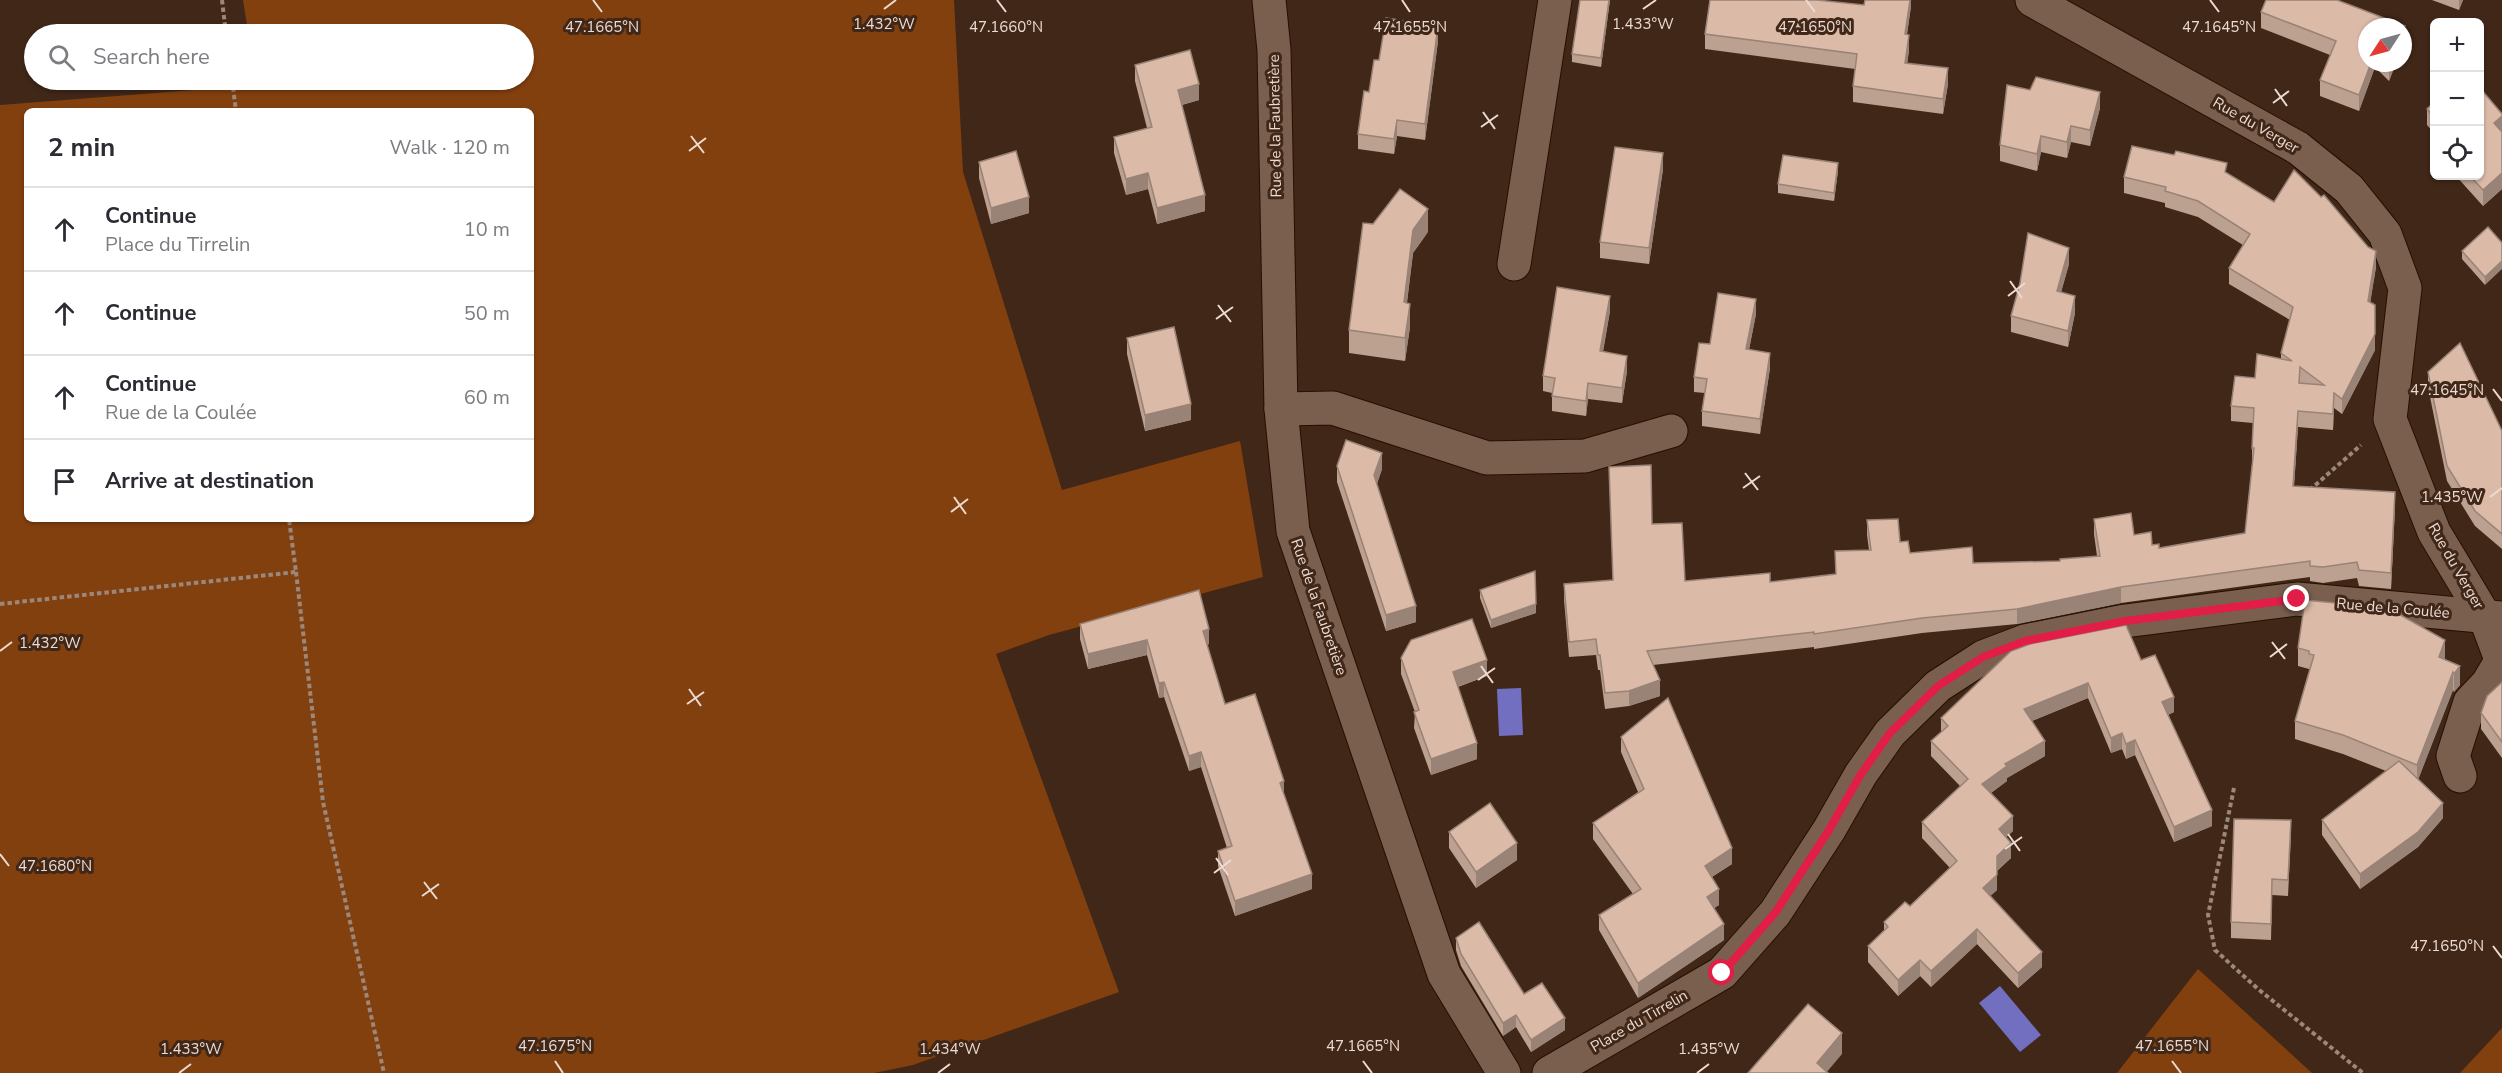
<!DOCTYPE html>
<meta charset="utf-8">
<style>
:root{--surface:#fff;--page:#f2f2f3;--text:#2b2b33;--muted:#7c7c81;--line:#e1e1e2}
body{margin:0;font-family:"Nunito Sans",sans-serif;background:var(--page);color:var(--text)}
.controls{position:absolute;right:18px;top:18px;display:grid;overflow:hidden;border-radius:9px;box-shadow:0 2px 4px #0004}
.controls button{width:54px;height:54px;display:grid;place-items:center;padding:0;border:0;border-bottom:2px solid var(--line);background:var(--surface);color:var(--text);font:30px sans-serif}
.compass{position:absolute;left:2358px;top:18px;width:54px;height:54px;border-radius:50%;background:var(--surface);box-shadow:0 2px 4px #0004;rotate:234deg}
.stop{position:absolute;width:18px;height:18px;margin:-14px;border:4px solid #e11d48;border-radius:50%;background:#fff}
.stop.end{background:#e11d48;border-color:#fff;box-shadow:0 2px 6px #0008}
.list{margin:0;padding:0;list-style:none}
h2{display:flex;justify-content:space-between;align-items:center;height:78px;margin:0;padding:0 24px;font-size:26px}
h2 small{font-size:20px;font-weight:400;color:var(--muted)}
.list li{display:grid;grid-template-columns:39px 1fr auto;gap:18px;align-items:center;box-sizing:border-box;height:84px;padding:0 24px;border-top:2px solid var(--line)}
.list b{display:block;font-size:22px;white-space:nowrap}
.list p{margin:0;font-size:20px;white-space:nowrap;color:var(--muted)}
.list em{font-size:20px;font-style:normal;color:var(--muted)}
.icon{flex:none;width:33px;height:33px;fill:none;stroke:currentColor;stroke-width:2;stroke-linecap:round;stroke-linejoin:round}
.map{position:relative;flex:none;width:2502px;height:1073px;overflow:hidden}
.search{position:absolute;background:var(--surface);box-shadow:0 2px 4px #0004;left:24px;top:24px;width:510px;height:66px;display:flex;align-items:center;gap:15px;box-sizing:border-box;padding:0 21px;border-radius:33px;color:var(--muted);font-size:22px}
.panel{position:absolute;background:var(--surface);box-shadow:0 2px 4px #0004;left:24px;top:108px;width:510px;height:414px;border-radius:9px}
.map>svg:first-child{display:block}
.green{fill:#83400f;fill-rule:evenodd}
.water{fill:#726fc0}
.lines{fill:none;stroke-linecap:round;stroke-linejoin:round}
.minor-casing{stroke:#260f03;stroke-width:35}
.path{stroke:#9c877b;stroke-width:4;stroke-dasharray:4.5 3;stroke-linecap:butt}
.minor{stroke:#7b5f4e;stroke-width:33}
.wall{fill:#bca090}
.shaded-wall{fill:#998276}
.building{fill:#dbbaa8;stroke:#998276;stroke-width:1.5;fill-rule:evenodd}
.route{stroke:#e11d48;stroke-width:8}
.ticks{fill:none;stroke:#ecdbd2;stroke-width:2}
.labels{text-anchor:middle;stroke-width:6;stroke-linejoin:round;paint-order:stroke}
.street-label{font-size:15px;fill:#ecdbd2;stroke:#402718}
.ticks-label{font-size:15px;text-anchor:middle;fill:#ecdbd2;stroke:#402718;stroke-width:6;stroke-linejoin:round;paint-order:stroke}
</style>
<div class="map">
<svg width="2502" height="1073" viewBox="0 0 2502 1073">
<rect width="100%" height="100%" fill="#402718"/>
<g class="green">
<path d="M243,0H954L963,172L1062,490L1240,441L1263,577L1049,635L996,654L1119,992L913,1065L874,1073H0V105L194,90L203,80H524V34H239L247,25ZM27,111H531V519H27Z"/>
<path d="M2198,969L2312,1073H2117Z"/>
<path d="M2502,1028V1073H2460Z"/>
</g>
<g class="water">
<path d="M1521,688L1523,735L1499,736L1497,689Z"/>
<path d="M2000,986L2041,1035L2020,1052L1979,1003Z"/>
</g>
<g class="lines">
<defs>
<g id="minor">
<path d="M1269,0L1274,50L1281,409L1293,531L1444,974L1504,1073"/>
<path d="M2032,0L2298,148L2349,189L2385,234L2405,288L2390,419L2434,532L2485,617L2502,662"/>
<path d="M1514,264L1555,0"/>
<path d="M1281,409L1333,408L1487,458L1585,456L1671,431"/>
<path d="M2460,776L2453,756L2470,702L2488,683L2501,661"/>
<path d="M1549,1073L1722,973L1775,913L1829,830L1861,774L1890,733L1938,686L1983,657L2025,641L2125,621L2297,599L2502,618"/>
</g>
</defs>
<use href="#minor" class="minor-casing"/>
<g class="path">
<path d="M222,0L226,34"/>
<path d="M232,80L236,111"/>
<path d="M2311,491L2312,488L2361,445"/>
<path d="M296,572L323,802L384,1073"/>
<path d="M0,604L296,572L289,519"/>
<path d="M2234,788L2208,915L2215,950L2258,989L2363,1073"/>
</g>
<use href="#minor" class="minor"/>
</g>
<g class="wall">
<path d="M1610,0L1601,67L1572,62V54Z"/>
<path d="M1911,0V6L1907,34L1909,50L1907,64L1948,84L1943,114L1853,102V86L1855,69L1705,49V34L1864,5Z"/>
<path d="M2266,0H2337L2405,26V42L2403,48V27H2367V63H2396L2389,81L2375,67L2359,111L2320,96V80L2330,55L2261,28V12Z"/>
<path d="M2432,0H2463L2459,10Z"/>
<path d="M1438,41L1425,140L1397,136L1394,154L1358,149V134L1379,60Z"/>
<path d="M1135,65L1199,100L1182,105L1205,211L1157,224L1148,189L1126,195L1114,153V137L1147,128L1135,81Z"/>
<path d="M2434,102V133L2427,125V109Z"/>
<path d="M2100,108L2090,146L2071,142L2067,158L2041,152L2037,171L2000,161V145Z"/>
<path d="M2502,114V189L2483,206L2456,176H2480Z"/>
<path d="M979,162L1029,213L991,224L979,178Z"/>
<path d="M1663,169L1649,264L1600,258V242Z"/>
<path d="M1838,171L1834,201L1778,193V184Z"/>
<path d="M2227,173L2376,267L2370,302L2375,350L2342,414L2334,408L2333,430L2298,427L2294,486L2395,507L2391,589L2359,586L2357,578L2323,583L2310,581V577L2121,603L2017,624L1922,633L1814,649V647L1653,665L1660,696L1629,706L1605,709L1600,670H1598L1596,655L1569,657L1564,600V584L1613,580L1609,467L1652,524L1685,581L1770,582L1836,574L1835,551L1869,550L1867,535V520L1900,542L1910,553L1973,563L2060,561L2097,556L2094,534V519L2134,535L2159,548L2245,533L2252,464V448L2253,423L2231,421V406L2255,378L2281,359V353L2290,320L2229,284V268L2243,245L2198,217L2165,207V203L2124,193V177Z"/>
<path d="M2488,227L2485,285L2462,259V251Z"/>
<path d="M1428,232L1413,253L1407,303L1410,327L1405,361L1349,353V330Z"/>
<path d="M2069,264L2061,292L2075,313L2068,347L2011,332V316Z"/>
<path d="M1610,311L1603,352L1627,371L1622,403L1588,399L1586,416L1552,411V393L1543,391V376Z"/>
<path d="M1756,314L1749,350L1770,368L1760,434L1702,426V411L1705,393L1694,392V377L1710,344Z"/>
<path d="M1127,338L1191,420L1145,431L1127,354Z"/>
<path d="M2428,372L2502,431V549L2475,526L2447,481L2428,387Z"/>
<path d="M1337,466L1382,469L1377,484L1416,622L1386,631L1337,482Z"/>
<path d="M1480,590L1536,613L1491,628L1480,598Z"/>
<path d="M1080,624L1209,644L1207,645L1225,704L1284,794L1312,889L1235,916L1218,866V851L1227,848L1201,767L1189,771L1164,697L1159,698L1147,655L1088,669L1080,639Z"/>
<path d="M2298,648L2445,659L2444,660L2460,666V685L2454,692L2453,690L2418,779L2443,818L2418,847L2360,889L2322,835V820L2386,771L2343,754L2295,739V721L2309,672V669L2298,666Z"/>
<path d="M1401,658L1487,676L1458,687L1477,759L1431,775L1414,728L1415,712L1401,674Z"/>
<path d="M2141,660L2174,712L2168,715L2212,826L2174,842L2135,755L2126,759L2122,749L2111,753L2088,698L2032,721L2045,756L2007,778V781L1991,793L2013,831L2006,837L2011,858L1997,871V890L1990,896L2042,967L2018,988L1977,944L1931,987L1920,976L1898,996L1868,962V946L1884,930V922L1910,906L1950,868L1922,838V822L1961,787L1931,756V741L1941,733V718Z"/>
<path d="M2502,682V758L2481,729V713Z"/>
<path d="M1621,737L1732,864L1712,877L1719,905L1714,908L1724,940L1638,998L1599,930V915L1633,894L1593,839V823L1638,792L1621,752Z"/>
<path d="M1449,832L1517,860L1476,888L1449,848Z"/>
<path d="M2291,835L2288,896L2272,895L2271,940L2231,938V922Z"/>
<path d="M1456,938L1524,994L1565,1030L1531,1052L1516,1027L1503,1036L1461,966L1456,950Z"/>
</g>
<g class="shaded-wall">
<path d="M1609,0H1610L1601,67V58Z"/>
<path d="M1910,0H1911V6L1905,49V34Z"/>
<path d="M2459,0H2463L2459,10Z"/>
<path d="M1438,26V41L1425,140V124Z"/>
<path d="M2405,26V42L2403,48V32Z"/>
<path d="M1909,35V50L1905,79V63Z"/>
<path d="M2371,63H2375V67L2359,111V95Z"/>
<path d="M2390,63H2396L2389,81V65Z"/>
<path d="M1948,68V84L1943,114V99Z"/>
<path d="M1199,84V100L1178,106V90Z"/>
<path d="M2100,92V108L2090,146V130Z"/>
<path d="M2502,116V132L2494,123Z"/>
<path d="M1397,120V136L1394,154V139Z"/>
<path d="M2071,126V142L2067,158V142Z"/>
<path d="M2041,136V152L2037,171V154Z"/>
<path d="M1663,153V169L1649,264V248Z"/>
<path d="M1838,163V171L1834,201V193Z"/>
<path d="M1148,173V189L1126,195V179Z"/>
<path d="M2502,173V189L2483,206V190Z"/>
<path d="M1205,195V211L1157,224V208Z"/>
<path d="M1029,197V213L991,224V208Z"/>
<path d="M1428,209V232L1413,253L1404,325V302L1413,230Z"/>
<path d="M2069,248V264L2057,307V291Z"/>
<path d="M2376,251V267L2368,317V301Z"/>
<path d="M2502,261V269L2485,285V277Z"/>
<path d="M1610,296V311L1600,367V351Z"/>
<path d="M2075,296V313L2068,347V331Z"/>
<path d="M1756,299V314L1746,364V349Z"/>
<path d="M1410,304V327L1405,361V338Z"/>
<path d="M2375,334V350L2342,414V399Z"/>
<path d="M1770,353V368L1760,434V419Z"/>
<path d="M1627,356V371L1622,403V388Z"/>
<path d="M1588,383V399L1586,416V401Z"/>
<path d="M2334,393V408L2333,430V414Z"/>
<path d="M1191,404V420L1145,431V415Z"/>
<path d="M2298,411V427L2293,502V486Z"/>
<path d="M1382,453V469L1374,491V475Z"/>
<path d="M2395,492V507L2391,589V573Z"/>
<path d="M2121,587V603L2017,624V609Z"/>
<path d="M1536,604V613L1491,628V620Z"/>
<path d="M1416,606V622L1386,631V615Z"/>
<path d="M1209,629V644L1203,646V631Z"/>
<path d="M1147,640V655L1088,669V654Z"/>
<path d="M2445,640V659L2439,676V657Z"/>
<path d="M1487,660V676L1453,688V672Z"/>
<path d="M2460,666V685L2454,692V674Z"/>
<path d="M2453,672V690L2417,783V765Z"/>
<path d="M1660,680V696L1629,706V691Z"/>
<path d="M1164,682V697L1159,698V683Z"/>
<path d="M2088,683V698L2024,724V709Z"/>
<path d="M2174,697V712L2162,717V702Z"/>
<path d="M2122,733V749L2111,753V738Z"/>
<path d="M2135,740V755L2126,759V744Z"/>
<path d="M2045,741V756L2007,778V781L1982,799V784L2005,764Z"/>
<path d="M1477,743V759L1431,775V759Z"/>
<path d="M1201,752V767L1189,771V756Z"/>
<path d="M1284,781V796L1280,783Z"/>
<path d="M2443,803V818L2418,847L2360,889V874Z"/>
<path d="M2212,810V826L2174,842V827Z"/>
<path d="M2013,816V831L1999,844V829Z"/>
<path d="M1517,843V860L1476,888V872Z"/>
<path d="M2011,843V858L1997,871V890L1983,903V888L1997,856Z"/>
<path d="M1732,848V864L1705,881V866Z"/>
<path d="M1312,874V889L1235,916V901Z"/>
<path d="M1719,889V905L1707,913V897Z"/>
<path d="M1724,924V940L1638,998V983Z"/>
<path d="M1977,929V944L1931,987V971Z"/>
<path d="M2042,952V967L2018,988V973Z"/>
<path d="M1920,960V976L1898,996V980Z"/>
<path d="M1516,1015V1027L1503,1036V1023Z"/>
<path d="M1565,1018V1030L1531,1052V1040Z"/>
<path d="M1842,1033V1054L1826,1073L1817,1063Z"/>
</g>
<g class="building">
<path d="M1580,0H1609L1601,58L1572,54Z"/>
<path d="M1710,0H1817L1864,5L1865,0H1910L1905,34L1909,35L1905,63L1948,68L1943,99L1853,86L1857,54L1705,34Z"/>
<path d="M2266,0H2337L2405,26L2403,32V27H2367V63H2371L2359,95L2320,80L2336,41L2261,12Z"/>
<path d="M1386,18L1438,26L1425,124L1397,120L1394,139L1358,134L1364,91L1369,92L1374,60H1379Z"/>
<path d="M1190,50L1199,84L1178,90L1205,195L1157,208L1148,173L1126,179L1114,137L1152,127L1135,65Z"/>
<path d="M2036,77L2100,92L2090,130L2071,126L2067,142L2041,136L2037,154L2000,145L2007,85L2030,90Z"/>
<path d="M2480,88L2502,114V116L2494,123L2502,132V173L2483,190L2470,176H2480Z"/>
<path d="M2434,102V117L2427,109Z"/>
<path d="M2132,146L2174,155L2176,151L2227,163L2225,172L2274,202L2294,170L2321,197L2324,195L2368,247L2376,251L2368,301L2375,305V334L2342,399L2334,393L2333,414L2298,411L2293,486L2395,492L2391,573L2359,570L2357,562L2323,567L2310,566V561L2121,587L2017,609L1922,618L1814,634V632L1647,651L1660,680L1629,691L1605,693L1600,655H1598L1596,639L1569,642L1564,584L1613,580L1609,467L1651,465L1652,524L1682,523L1685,581L1770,573V582L1836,574L1835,551L1871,550L1867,520L1898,519L1900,542L1908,541L1910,553L1972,547L1973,563L2060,561V559L2100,556L2094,519L2131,513L2134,535L2151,532L2152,545L2159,544V548L2245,533L2254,448H2252L2254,408L2231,406L2235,376L2255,378L2257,354L2292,361L2281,353L2293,307L2229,268L2250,234L2198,201L2165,191L2166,187L2124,177ZM2300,367L2324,385L2299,383Z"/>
<path d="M1615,147L1663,153L1649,248L1600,242Z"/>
<path d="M1016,151L1029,197L991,208L979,162Z"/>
<path d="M1783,155L1838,163L1834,193L1778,184Z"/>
<path d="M1400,189L1428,209L1413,230L1404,302L1410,304L1405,338L1349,330L1363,223L1373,224Z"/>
<path d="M2488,227L2502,243V261L2485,277L2462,251Z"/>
<path d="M2028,233L2069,248L2057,291L2075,296L2068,331L2011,316L2020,283Z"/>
<path d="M1557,287L1610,296L1600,351L1627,356L1622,388L1588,383L1586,401L1552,396L1555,378L1543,376Z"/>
<path d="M1718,293L1756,299L1746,349L1770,353L1760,419L1702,411L1707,379L1694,377L1699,343L1710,344Z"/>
<path d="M1174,327L1191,404L1145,415L1127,338Z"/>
<path d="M2460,343L2502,431V534L2475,511L2447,466L2428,372Z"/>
<path d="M1346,440L1382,453L1374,475L1416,606L1386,615L1337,466Z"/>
<path d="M1535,571L1536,604L1491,620L1480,590Z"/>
<path d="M1199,590L1209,629L1203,631L1225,704L1255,694L1284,781L1280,783L1312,874L1235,901L1218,851L1232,846L1201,752L1189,756L1164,682L1159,683L1147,640L1088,654L1080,624Z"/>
<path d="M2305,600L2388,608L2445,640L2439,657L2460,666L2454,674L2453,672L2417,765L2343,735L2295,721L2314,655L2309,654V651L2298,648Z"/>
<path d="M1472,619L1487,660L1453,672L1477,743L1431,759L1414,712L1419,710L1401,658L1411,640Z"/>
<path d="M2126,625L2141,660L2155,655L2174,697L2162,702L2212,810L2174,827L2135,740L2126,744L2122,733L2111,738L2088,683L2024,709L2045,741L2005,764L2007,766L1982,784L2013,816L1999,829L2011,843L1997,856V875L1983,888L2042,952L2018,973L1977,929L1931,971L1920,960L1898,980L1868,946L1888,927L1884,922L1905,902L1910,906L1957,861L1922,822L1968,779L1931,741L1948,726L1941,718L2011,651L2030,644Z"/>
<path d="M2502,682V742L2481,713L2487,696Z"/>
<path d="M1668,698L1732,848L1705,866L1719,889L1707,897L1724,924L1638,983L1599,915L1641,889L1593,823L1644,789L1621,737Z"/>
<path d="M2399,761L2443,803L2418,832L2360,874L2322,820Z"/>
<path d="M1490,803L1517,843L1476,872L1449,832Z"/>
<path d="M2234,819L2291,820L2288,880L2272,879L2271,924L2231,922Z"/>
<path d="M1479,922L1524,994L1542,983L1565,1018L1531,1040L1516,1015L1503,1023L1461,954L1456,938Z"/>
<path d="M1808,1004L1842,1033L1817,1063L1828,1073H1748Z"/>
</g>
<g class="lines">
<path class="route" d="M1722,973L1775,913L1829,830L1861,774L1890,733L1938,686L1983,657L2025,641L2125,621L2297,599"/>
</g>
<path class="ticks" d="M593,0L602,12M997,0L1006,12M1402,0L1410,12M1806,0L1815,12M2210,0L2219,12M884,9L896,0M1643,9L1656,0M2275,89L2287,106M2273,103L2289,91M1483,112L1495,129M1481,127L1498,115M691,136L704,153M689,151L706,138M2010,281L2022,298M2008,296L2025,283M1218,305L1231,322M1216,319L1233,307M2493,389L2502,401M1745,473L1758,490M1743,488L1760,476M954,497L966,514M2490,497L2502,488M951,512L968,499M2272,642L2285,659M0,651L12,642M2270,657L2287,644M1481,666L1493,683M1478,680L1495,668M689,689L701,706M687,704L704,692M2008,834L2020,851M2005,849L2022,837M0,854L9,866M1216,858L1228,875M1214,873L1231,860M424,882L437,899M422,896L439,884M2493,946L2502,958M555,1061L563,1073M1363,1061L1372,1073M2172,1061L2181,1073M179,1073L191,1064M938,1073L950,1064M1697,1073L1709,1064"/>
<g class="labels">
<g class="street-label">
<text transform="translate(2256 125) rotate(30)" y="5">Rue du Verger</text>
<text transform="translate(1275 126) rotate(-91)" y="5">Rue de la Faubretière</text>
<text transform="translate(2456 566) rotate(60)" y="5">Rue du Verger</text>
<text transform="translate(1319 607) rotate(71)" y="5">Rue de la Faubretière</text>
<text transform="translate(2393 608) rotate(5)" y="5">Rue de la Coulée</text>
<text transform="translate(1639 1021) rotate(-30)" y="5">Place du Tirrelin</text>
</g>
</g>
<g class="ticks-label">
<text x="884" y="29">1.432°W</text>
<text x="1643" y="29">1.433°W</text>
<text x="602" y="32">47.1665°N</text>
<text x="1006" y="32">47.1660°N</text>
<text x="1410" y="32">47.1655°N</text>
<text x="1815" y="32">47.1650°N</text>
<text x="2219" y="32">47.1645°N</text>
<text x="2447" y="395">47.1645°N</text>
<text x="2452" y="502">1.435°W</text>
<text x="50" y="648">1.432°W</text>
<text x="55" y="871">47.1680°N</text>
<text x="2447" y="951">47.1650°N</text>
<text x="555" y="1051">47.1675°N</text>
<text x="1363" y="1051">47.1665°N</text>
<text x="2172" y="1051">47.1655°N</text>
<text x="191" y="1054">1.433°W</text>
<text x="950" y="1054">1.434°W</text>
<text x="1709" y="1054">1.435°W</text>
</g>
</svg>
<div class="controls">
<button>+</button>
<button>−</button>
<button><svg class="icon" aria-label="locate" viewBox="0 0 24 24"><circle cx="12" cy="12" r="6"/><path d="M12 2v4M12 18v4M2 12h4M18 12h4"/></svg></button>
</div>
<svg class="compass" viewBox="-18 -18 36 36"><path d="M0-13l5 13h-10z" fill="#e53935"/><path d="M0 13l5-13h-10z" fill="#7c7c81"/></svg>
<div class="stop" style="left:1722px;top:973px"></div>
<div class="stop end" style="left:2297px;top:599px"></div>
<div class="search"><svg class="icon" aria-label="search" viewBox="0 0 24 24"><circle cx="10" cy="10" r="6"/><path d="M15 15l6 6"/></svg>Search here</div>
<section class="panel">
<h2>2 min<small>Walk · 120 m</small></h2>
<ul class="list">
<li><svg class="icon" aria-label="ahead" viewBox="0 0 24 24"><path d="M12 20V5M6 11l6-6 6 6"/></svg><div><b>Continue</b><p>Place du Tirrelin</p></div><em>10 m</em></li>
<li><svg class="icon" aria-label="ahead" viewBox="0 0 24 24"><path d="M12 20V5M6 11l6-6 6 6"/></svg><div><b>Continue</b></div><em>50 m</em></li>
<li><svg class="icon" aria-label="ahead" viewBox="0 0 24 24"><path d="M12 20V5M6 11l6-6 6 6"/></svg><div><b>Continue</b><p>Rue de la Coulée</p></div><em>60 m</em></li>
<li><svg class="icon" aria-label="arrive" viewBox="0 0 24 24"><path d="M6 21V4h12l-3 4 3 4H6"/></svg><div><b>Arrive at destination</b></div></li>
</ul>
</section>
</div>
